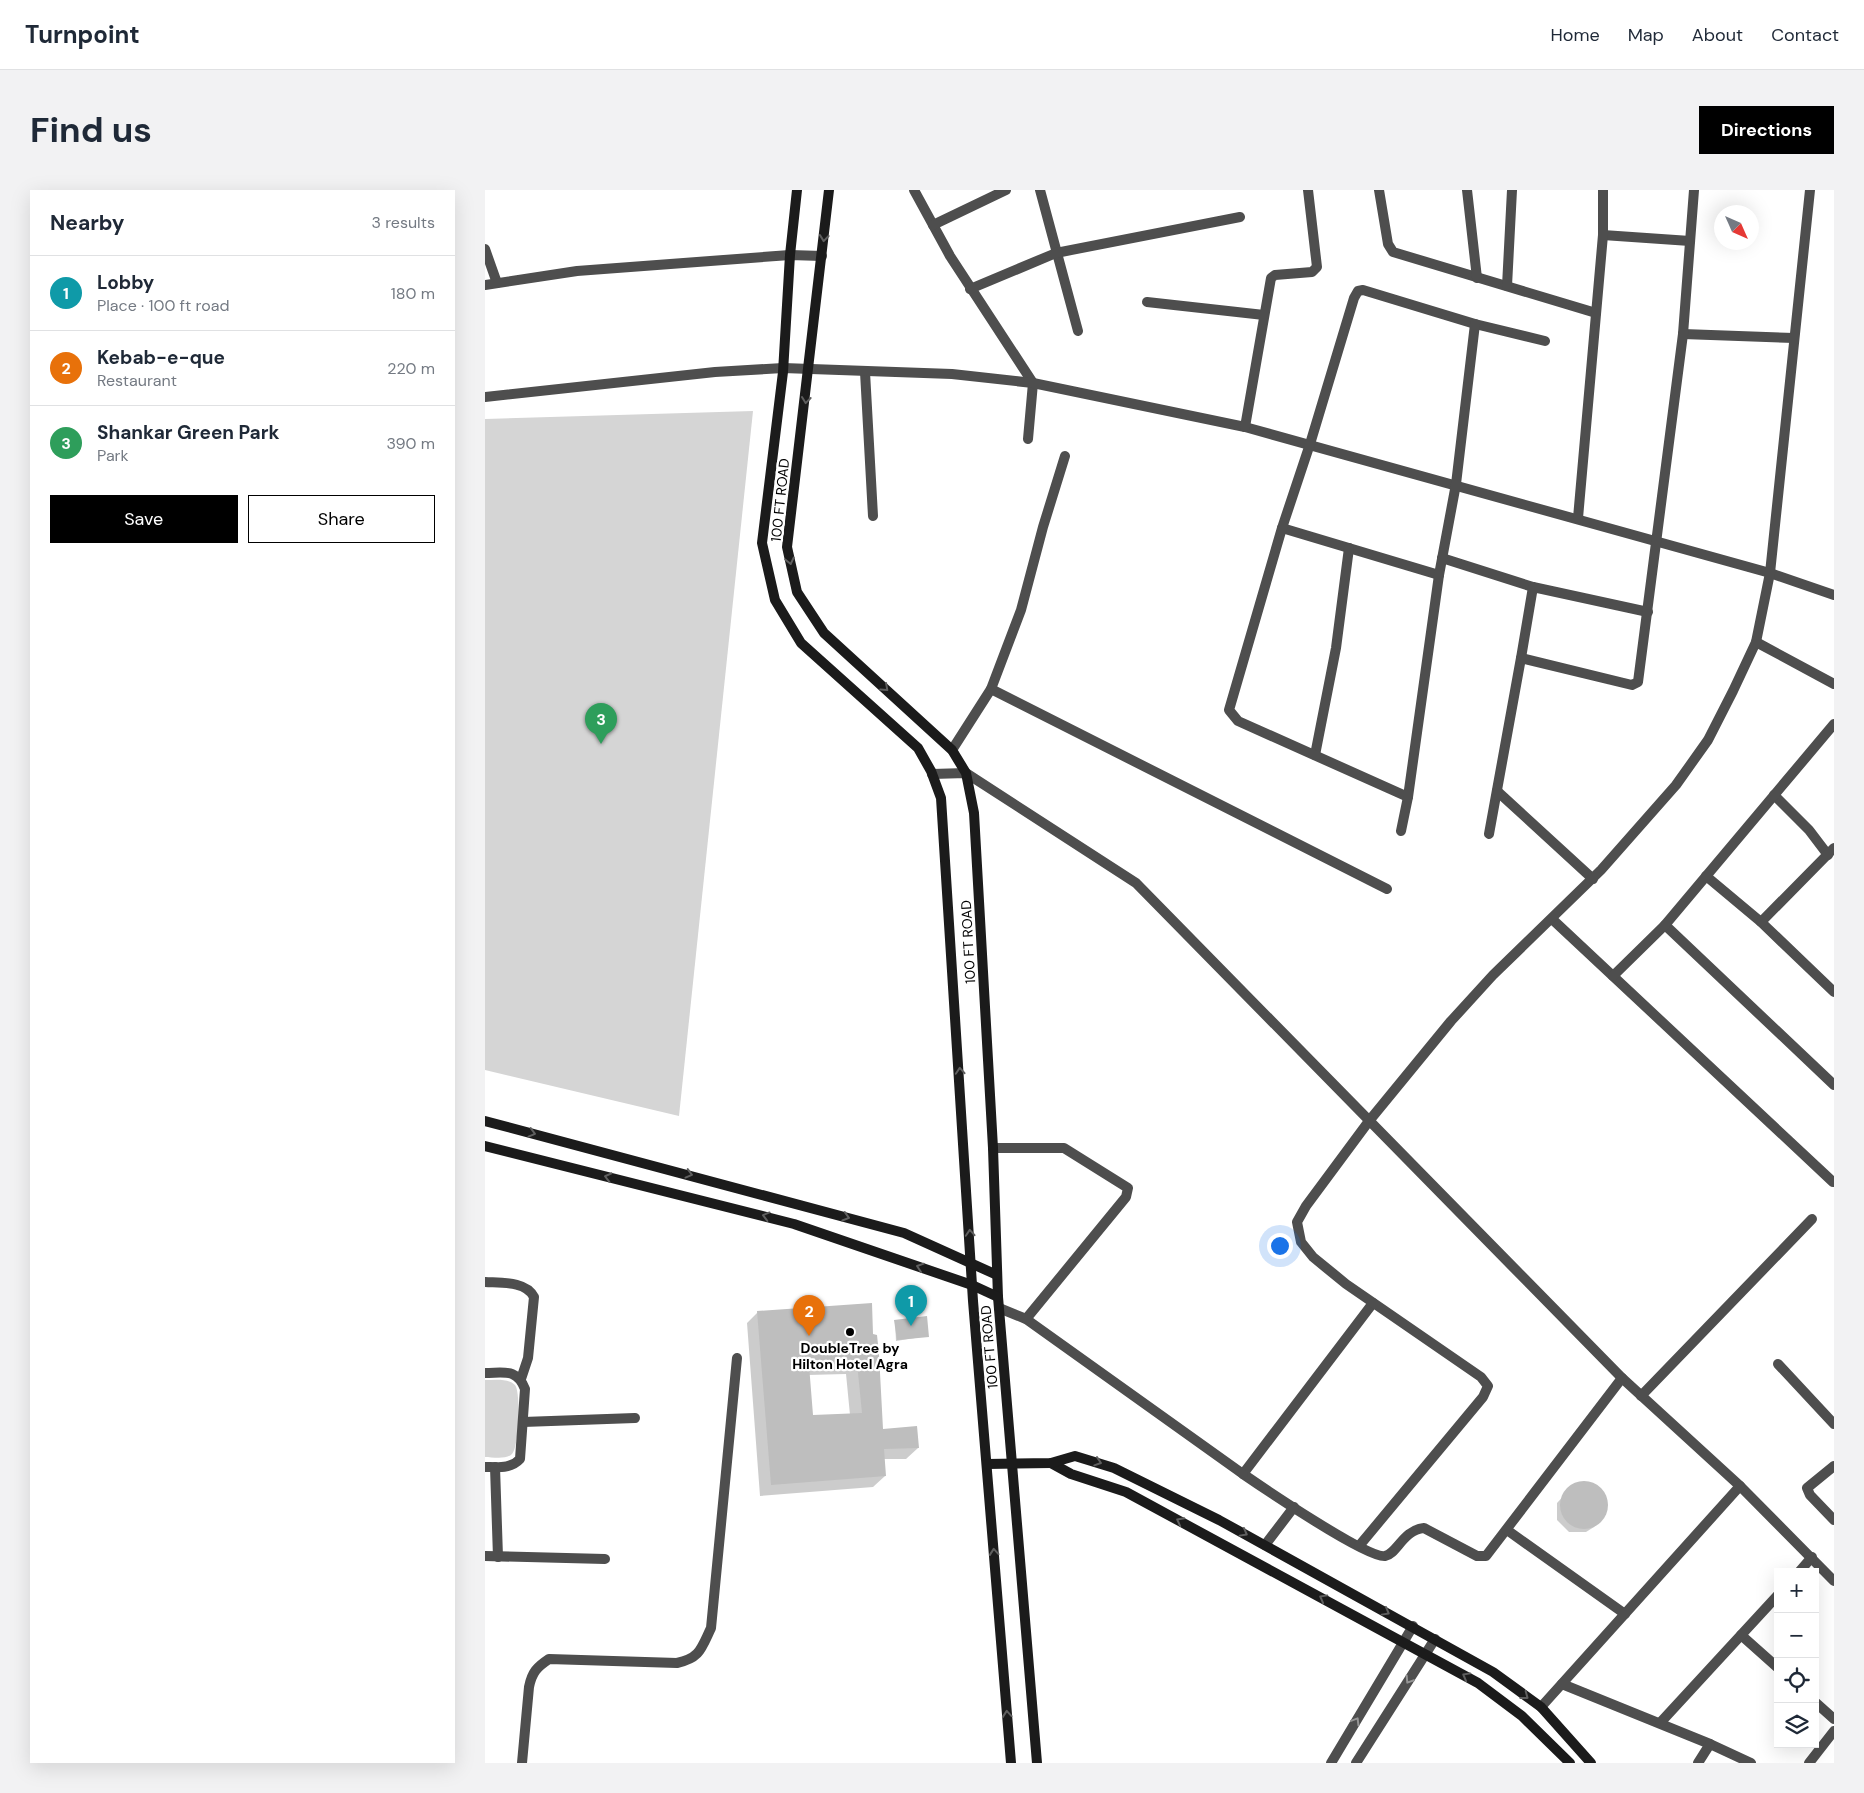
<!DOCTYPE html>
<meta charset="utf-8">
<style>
:root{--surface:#fff;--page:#f2f2f3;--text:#1f2937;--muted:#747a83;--line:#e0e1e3;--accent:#000}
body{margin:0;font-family:"DM Sans",sans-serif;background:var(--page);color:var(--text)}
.controls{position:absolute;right:15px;bottom:15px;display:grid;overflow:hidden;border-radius:0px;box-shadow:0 5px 20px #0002}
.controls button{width:45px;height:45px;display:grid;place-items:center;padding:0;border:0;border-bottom:1px solid var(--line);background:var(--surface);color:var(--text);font:25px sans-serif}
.compass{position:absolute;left:1229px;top:15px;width:45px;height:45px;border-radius:50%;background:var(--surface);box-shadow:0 5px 20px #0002;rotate:135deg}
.you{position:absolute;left:794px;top:1055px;width:18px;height:18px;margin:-12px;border:4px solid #fff;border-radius:50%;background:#1a73e8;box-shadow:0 0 0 8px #1a73e833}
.badge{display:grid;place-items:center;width:32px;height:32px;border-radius:50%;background:var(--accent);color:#fff;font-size:16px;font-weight:700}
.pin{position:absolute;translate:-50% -41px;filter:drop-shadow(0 1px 2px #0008)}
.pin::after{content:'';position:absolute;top:26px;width:18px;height:15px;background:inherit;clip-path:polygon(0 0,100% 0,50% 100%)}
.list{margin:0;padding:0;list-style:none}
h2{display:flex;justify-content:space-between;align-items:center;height:65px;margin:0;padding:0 20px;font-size:21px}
h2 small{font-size:16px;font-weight:400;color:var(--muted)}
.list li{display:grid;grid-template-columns:32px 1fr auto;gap:15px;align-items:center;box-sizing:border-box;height:75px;padding:0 20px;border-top:1px solid var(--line)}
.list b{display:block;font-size:19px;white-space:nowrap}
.list p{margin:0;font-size:16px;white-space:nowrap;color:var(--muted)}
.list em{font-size:16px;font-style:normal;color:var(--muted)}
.actions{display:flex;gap:10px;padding:15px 20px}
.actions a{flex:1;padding:11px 0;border:1px solid var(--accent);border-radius:0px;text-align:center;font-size:18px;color:var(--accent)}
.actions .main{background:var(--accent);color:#fff}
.icon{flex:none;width:28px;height:28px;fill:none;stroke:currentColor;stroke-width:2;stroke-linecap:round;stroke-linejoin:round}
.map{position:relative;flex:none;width:1349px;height:1573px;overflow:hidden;border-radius:0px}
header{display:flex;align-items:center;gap:30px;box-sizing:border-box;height:70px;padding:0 25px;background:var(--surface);border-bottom:1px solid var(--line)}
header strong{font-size:24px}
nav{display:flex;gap:28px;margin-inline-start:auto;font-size:18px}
.intro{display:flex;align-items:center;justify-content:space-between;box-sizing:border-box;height:120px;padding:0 30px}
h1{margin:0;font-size:35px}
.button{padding:12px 22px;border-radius:0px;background:var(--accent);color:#fff;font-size:18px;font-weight:700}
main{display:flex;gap:30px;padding:0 30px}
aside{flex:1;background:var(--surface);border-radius:0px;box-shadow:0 5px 20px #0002}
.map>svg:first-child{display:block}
.green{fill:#d5d5d5}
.shadow{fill:#0003;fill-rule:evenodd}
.building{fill:#bebebe;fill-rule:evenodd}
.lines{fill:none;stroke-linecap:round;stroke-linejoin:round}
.street{stroke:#4e4e4e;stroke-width:10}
.secondary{stroke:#1b1b1b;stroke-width:10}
.oneway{stroke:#5f5f5f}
.oneway2{stroke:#959595}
.poi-dot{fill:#000;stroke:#fff;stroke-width:2}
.labels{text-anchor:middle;stroke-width:4.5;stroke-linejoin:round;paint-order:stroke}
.street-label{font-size:14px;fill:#000;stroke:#fff}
.poi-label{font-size:14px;font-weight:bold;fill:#000;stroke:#fff}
</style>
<header>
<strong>Turnpoint</strong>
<nav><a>Home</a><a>Map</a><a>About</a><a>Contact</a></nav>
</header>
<div class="intro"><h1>Find us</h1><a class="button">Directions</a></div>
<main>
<aside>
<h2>Nearby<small>3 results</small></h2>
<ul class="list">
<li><span class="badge" style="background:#0f9aa8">1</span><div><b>Lobby</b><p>Place · 100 ft road</p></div><em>180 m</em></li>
<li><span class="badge" style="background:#e8710a">2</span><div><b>Kebab-e-que</b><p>Restaurant</p></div><em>220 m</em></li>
<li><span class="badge" style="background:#2e9e5b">3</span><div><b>Shankar Green Park</b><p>Park</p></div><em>390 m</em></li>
</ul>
<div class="actions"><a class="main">Save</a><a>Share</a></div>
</aside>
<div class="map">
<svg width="1349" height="1573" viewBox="0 0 1349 1573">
<rect width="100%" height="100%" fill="#fff"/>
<g class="green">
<path d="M268,221L194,926L0,880V229Z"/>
<path d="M0,1190C10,1190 23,1188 30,1195C36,1202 34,1258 27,1264C21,1270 7,1267 0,1267Z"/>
</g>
<g class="shadow">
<path d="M273,1122L387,1145L397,1240L433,1258L421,1269H398L400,1286L388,1297L275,1306L262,1133ZM361,1184L365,1225L327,1227L323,1185Z"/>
<path d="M410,1132L443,1146L411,1151Z"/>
<path d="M1099,1292L1108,1294L1120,1306V1324L1109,1337L1101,1342H1084L1072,1330V1313L1090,1294Z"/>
</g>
<g class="building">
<path d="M387,1113L388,1144L392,1145L394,1164L398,1239L432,1236L434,1258L399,1259L401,1286L286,1295L272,1121ZM372,1173L377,1223L328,1225L324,1175Z"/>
<path d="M442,1126L444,1147L412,1150L409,1130Z"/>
<circle cx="1099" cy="1315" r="24"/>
</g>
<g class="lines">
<g class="street">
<path d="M429,0L465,66L548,193L543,249"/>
<path d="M555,0L593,141"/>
<path d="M894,0L903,54L908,62L1111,123"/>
<path d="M982,0L992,88"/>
<path d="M448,35L521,0"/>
<path d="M1118,45L1205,51"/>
<path d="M0,59L12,93"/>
<path d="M0,95L92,81L305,65L337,66"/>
<path d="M1022,96L1027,0"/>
<path d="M485,99L571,63L755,27"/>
<path d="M662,112L779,125"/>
<path d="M1198,144L1309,148"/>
<path d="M380,182L388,326"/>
<path d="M0,207L230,182L298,178L467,184L548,193L760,237L1285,383L1349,405"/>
<path d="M760,237L786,88L790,85L827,82L832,77L823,0"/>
<path d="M1093,328L1118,45V0"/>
<path d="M797,338L954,385"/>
<path d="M957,368L1048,397"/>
<path d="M1271,452L1349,494"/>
<path d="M1036,468L1048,397L1163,422"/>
<path d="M506,499L902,699"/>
<path d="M467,560L506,499L536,420L558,337L580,266"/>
<path d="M830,565L851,458L864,358"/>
<path d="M447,584L481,583L651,693L1137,1188L1255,1296L1349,1391"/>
<path d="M1012,601L1108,689"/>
<path d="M1289,605L1324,640L1343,665"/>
<path d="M923,607L753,531L744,520L797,338L825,254L869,108L873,101L878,100L990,134L1060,151"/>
<path d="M916,641L923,607L954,385L971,294L990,134"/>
<path d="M1004,644L1036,468L1147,495L1153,492L1198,144L1209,0"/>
<path d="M1221,686L1276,732L1349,802"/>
<path d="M1067,729L1348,992"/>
<path d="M1276,732L1349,658"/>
<path d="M1180,735L1349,895"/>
<path d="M1128,786L1180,735L1349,534"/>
<path d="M508,958H579L643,998L641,1007L541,1129"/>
<path d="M0,1092C16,1093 41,1091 49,1107L43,1168L36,1189"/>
<path d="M888,1113L758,1284C777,1297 883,1369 900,1366C912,1364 918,1340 939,1338L992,1366H1001L1137,1188"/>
<path d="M514,1118L541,1129L758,1284"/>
<path d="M1293,1174L1349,1234"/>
<path d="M0,1183C19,1183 32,1178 40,1199L35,1269C26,1279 13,1277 0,1277"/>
<path d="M1156,1206L1327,1029"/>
<path d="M38,1232L150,1228"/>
<path d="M1349,1276L1322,1298L1325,1305L1349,1330"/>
<path d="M10,1277L13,1367"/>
<path d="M1022,1340L1140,1424"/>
<path d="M780,1355L809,1317"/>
<path d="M874,1356L998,1207L1003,1196L996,1187L861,1094L828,1067L816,1052L812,1032L821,1016L884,931L966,831L1008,785L1116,680L1191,595L1223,550L1248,501L1271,452L1285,383L1325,0"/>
<path d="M0,1366L120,1369"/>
<path d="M1314,1382L1327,1367"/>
<path d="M1256,1445L1293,1478"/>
<path d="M1077,1494L1225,1554L1266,1573"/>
<path d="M1330,1512L1349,1529"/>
<path d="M1056,1517L1255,1296"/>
<path d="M1175,1533L1293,1405"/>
<path d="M37,1573L44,1497C47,1482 52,1477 64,1469L192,1473C215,1468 216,1459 226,1438L252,1168"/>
<path d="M846,1573L928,1436"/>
<path d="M871,1573L950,1449"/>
<path d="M1213,1573L1225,1554"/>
<path d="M1324,1573L1349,1541"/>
</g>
<g class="secondary">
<path d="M312,0L305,65L298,182L277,353L290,410L316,453L433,558L446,581L456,608L488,1111L526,1573"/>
<path d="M344,0L302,357L312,402L339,443L467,560L481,583L489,623L508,958L513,1107L552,1573"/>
<path d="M0,931L419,1043L512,1085"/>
<path d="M0,956L309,1034L487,1095L513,1107"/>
<path d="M566,1273L586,1284L641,1302L993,1493L1037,1526L1085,1573"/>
<path d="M502,1274L566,1273L590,1266L629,1278L734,1330L1008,1482L1056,1517L1106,1573"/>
</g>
</g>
<defs><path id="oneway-chevron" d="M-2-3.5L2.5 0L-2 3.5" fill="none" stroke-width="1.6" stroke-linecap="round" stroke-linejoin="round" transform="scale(1.25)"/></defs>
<g class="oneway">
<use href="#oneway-chevron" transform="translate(339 48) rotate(96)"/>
<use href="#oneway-chevron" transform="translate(321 210) rotate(97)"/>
<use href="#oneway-chevron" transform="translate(305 371) rotate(77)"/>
<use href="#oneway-chevron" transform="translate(400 498) rotate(42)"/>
<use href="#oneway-chevron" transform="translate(475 881) rotate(-94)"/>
<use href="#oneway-chevron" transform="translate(47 943) rotate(15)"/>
<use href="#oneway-chevron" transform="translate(204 984) rotate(15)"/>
<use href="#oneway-chevron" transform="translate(123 987) rotate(-166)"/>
<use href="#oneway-chevron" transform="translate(281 1026) rotate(-165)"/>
<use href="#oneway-chevron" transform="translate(361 1027) rotate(16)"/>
<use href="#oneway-chevron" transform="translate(485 1043) rotate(-94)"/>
<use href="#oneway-chevron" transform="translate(435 1077) rotate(-161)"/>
<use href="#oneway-chevron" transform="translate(613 1272) rotate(18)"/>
<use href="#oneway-chevron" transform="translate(695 1331) rotate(-152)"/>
<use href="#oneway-chevron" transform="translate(759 1343) rotate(29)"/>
<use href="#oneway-chevron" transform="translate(509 1362) rotate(-95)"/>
<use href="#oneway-chevron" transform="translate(838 1408) rotate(-151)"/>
<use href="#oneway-chevron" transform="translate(901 1422) rotate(29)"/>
<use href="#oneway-chevron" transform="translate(981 1486) rotate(-151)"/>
<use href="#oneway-chevron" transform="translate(1040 1506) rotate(37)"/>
<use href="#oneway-chevron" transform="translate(522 1524) rotate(-95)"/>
</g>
<g class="oneway2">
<use href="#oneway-chevron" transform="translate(924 1490) rotate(123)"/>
<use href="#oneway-chevron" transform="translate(871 1531) rotate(-59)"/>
</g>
<circle class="poi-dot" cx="365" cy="1142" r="5"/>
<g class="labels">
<g class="street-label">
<text transform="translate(295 310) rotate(-84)" y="5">100 FT ROAD</text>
<text transform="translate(483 752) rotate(-93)" y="5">100 FT ROAD</text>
<text transform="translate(504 1157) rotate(-95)" y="5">100 FT ROAD</text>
</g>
<g class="poi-label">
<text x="365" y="1163">DoubleTree by<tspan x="365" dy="16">Hilton Hotel Agra</tspan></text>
</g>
</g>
</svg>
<div class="controls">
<button>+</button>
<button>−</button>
<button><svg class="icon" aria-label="locate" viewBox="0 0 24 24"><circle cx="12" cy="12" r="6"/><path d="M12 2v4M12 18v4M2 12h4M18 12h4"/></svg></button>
<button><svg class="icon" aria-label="layers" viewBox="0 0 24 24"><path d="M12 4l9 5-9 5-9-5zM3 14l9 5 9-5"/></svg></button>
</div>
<svg class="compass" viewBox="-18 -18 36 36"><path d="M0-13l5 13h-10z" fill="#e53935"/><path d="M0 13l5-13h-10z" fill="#747a83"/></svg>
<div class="you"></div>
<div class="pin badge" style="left:426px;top:1136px;background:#0f9aa8">1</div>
<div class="pin badge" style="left:324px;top:1146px;background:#e8710a">2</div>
<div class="pin badge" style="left:116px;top:554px;background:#2e9e5b">3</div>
</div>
</main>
